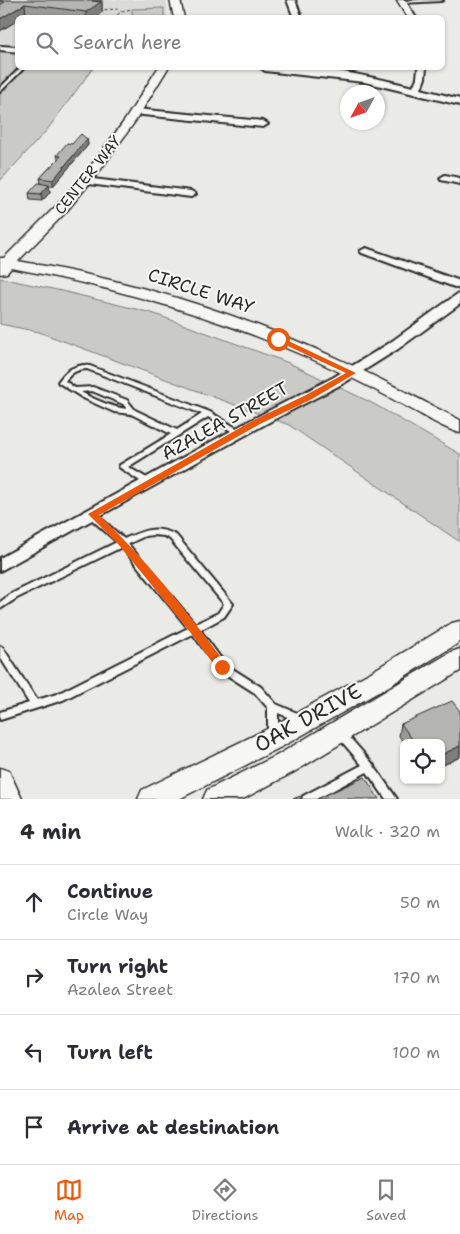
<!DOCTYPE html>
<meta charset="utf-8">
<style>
:root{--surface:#fff;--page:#f2f2f3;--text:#2b2b33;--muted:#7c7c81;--line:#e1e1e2;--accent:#ea580c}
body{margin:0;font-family:"Shantell Sans",sans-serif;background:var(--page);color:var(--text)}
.controls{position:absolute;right:15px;bottom:15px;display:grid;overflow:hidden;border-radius:8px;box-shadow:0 1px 4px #0004}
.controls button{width:45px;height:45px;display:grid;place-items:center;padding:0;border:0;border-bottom:1px solid var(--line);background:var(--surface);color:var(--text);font:25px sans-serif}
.compass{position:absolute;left:340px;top:85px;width:45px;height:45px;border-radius:50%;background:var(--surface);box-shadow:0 1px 4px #0004;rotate:230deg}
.stop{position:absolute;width:15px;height:15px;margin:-11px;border:4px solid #ea580c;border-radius:50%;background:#fff}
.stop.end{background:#ea580c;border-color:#fff;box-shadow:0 1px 5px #0008}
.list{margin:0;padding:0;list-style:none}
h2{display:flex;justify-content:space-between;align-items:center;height:65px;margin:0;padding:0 20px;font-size:21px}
h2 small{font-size:16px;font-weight:400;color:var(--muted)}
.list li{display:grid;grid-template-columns:32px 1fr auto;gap:15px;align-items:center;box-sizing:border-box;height:75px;padding:0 20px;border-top:1px solid var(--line)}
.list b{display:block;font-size:19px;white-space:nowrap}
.list p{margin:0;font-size:16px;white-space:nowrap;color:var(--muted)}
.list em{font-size:16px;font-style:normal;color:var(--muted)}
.icon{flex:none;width:28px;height:28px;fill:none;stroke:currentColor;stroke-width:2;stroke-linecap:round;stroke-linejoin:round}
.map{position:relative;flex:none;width:460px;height:799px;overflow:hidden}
.search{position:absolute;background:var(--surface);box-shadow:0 1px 4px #0004;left:15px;right:15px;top:15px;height:55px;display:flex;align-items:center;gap:12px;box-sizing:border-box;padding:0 18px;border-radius:8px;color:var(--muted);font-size:19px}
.sheet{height:365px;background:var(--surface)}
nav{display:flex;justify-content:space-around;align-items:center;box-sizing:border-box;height:70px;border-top:1px solid var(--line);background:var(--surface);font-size:14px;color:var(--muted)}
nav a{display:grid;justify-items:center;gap:2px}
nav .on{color:var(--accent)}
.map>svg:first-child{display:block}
.built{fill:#dadad6}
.green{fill:#cacac7;stroke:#7a7a79}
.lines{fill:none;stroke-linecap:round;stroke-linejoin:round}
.service-casing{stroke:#2b2b2b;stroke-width:4}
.minor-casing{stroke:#2b2b2b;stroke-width:4}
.tertiary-casing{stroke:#2b2b2b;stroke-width:3}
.secondary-casing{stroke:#2b2b2b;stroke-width:3}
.path{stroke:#2b2b2b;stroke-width:1;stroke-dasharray:3 2.5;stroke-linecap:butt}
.service{fill:#f6f6f2;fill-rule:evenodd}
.minor{fill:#f6f6f2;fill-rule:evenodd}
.tertiary{fill:#f6f6f2;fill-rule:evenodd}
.secondary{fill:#f6f6f2;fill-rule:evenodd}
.wall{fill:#9b9b98;stroke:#2b2b2b}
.shaded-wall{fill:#7e7e7c;stroke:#2b2b2b}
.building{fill:#b4b4b1;stroke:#2b2b2b}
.route{fill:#ea580c}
.labels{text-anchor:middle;stroke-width:4;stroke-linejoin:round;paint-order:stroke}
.far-street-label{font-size:15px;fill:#2b2b2b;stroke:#f6f6f2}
.street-label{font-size:18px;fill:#2b2b2b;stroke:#f6f6f2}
.near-street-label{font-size:21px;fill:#2b2b2b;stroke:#f6f6f2}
</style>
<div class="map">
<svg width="460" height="799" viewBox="0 0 460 799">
<rect width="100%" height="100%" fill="#eaeae6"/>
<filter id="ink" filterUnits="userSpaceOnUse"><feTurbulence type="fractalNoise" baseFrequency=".02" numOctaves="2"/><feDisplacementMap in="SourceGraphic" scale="10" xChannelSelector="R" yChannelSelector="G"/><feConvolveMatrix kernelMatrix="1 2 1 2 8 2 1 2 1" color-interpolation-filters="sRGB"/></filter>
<g filter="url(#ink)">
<path class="built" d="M2,0H166L168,17L18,18L17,45L0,44V1Z"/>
<g class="green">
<path d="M164,8V17H132V9Z"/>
<path d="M0,51L17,53L18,68H93L47,130L0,181Z"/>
<path d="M0,278L62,291L152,313L289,363L372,403L460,454V542L289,425L39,332L0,324Z"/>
</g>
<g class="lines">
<defs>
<g id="service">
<path d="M419,0H443L441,1L402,3L400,2L402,1Z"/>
<path d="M20,68H24L0,92V88Z"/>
<path d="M83,365L90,366L210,412L243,432L242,434H236L208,417L128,467L152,481L153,483L152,485H146L119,467L120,465L171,434L131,414L114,412L83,398L59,383L58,382C65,372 71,367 83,365ZM87,369L202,414L177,430L135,410L127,400L93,387L75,388L65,381C71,373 77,369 87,369ZM92,391L123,404L127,409C111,407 95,400 81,392Z"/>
<path d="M92,512L95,513L124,539C144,530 155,525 176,535L233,604L224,617L200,630L225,664L261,687L276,704L302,715L304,718L302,721L299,722L278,713V734L276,737L273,738L270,737L268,734V708L255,693L219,670L193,634L63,700L0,720V712L29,703L0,657V646L3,648L37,700L57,694L188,628L122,547L17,598L0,609V602L11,594L117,542L89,517L88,515L89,513ZM153,535L164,536L170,539L224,604L218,613L195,624L128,544L145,536Z"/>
<path d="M341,730L344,731L372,763L397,799H386L367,772L317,799H302L303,796L362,765L338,737L336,734L338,731Z"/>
</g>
<g id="minor">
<path d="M287,0H295L302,18H294Z"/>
<path d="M397,0H405L416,18H408Z"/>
<path d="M0,46L18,47V52L0,50Z"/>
<path d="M261,68C305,62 369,76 413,87L417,78L418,68H426L425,78L421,89L460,99V105L364,82L265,71Z"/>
<path d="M136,109L263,121L268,124L263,127L133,114L131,112Z"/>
<path d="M445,175L460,178V184L441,180L440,178Z"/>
<path d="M85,178L191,191L196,194L191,197L81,183L80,181Z"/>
<path d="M366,248L460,281V289L362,253L360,251Z"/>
<path d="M460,294V304L398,349L344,383L271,421L0,571V558L249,421L334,377L388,344L456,295Z"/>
</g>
<g id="tertiary">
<path d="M170,0H180L184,18H174Z"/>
<path d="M158,68H168L136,120L99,172L65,213L18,261C117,278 214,305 306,345C359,367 409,394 460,420V433C442,428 425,416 409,408C378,391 347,375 314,360C217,317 116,287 11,268L7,273L0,274V258H4L55,207L90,167L125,120Z"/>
<path d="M0,768L9,771L22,799H0Z"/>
</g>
<g id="secondary">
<path d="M460,621V642L389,686L283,746L179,799H138L142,790L265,730L371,672L452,623Z"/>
<path d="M460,649V671L294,772L243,799H203L207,790L276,756L451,652Z"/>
</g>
</defs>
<use href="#service" class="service-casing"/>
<use href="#minor" class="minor-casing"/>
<use href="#tertiary" class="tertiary-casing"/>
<use href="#secondary" class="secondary-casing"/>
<g class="path">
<path d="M99,10L118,9L122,11"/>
<path d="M113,18L122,11L132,9"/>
</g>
<use href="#service" class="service"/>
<use href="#minor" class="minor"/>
<use href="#tertiary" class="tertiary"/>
<use href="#secondary" class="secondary"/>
</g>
<g class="wall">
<path d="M0,0L102,3V12L95,18H47L26,15L22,18H18V20L0,31Z"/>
<path d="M87,139L88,145L53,186H49L50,192L42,201L30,200L29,193L41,184L40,178L58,159L57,155L72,144Z"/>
<path d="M460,711V757L441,766V743H404L399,736L401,724Z"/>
</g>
<g class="shaded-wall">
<path d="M92,0H102V12L95,18H86V12Z"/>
<path d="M25,4L26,15L22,18H18V20L0,31V19Z"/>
<path d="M87,139L88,145L53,186V180Z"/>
<path d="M49,185L50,192L42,201L41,194Z"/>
<path d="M460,746V757L441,766V755Z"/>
</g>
<g class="building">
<path d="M0,0H93L92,1L101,2L86,12L25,4L0,19V5L5,2L0,1Z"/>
<path d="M81,134L87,139L53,180L40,178L61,156L57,155L67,143L72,144Z"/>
<path d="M38,183L49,185L41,194L29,193Z"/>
<path d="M452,701L460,711V746L441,755V743H415L401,724Z"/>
<path d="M365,777L379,799H317Z"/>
<path d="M300,796L302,799H293Z"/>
</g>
</g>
<path class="route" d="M275,337H280L356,373L312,399L260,424L99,515C146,559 187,612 226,664L227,667L222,671L218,670L190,632L119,545L88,514L254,420L306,395L346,373L275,340Z"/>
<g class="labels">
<g class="far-street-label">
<text transform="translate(88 175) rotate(-51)" y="5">CENTER WAY</text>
</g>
<g class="street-label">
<text transform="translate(201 291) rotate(18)" y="6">CIRCLE WAY</text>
<text transform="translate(225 421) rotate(-29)" y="6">AZALEA STREET</text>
</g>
<g class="near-street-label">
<text transform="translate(308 718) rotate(-29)" y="7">OAK DRIVE</text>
</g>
</g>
</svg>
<div class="controls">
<button><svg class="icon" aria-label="locate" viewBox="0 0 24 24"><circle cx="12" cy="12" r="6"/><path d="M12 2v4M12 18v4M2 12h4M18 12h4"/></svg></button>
</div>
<svg class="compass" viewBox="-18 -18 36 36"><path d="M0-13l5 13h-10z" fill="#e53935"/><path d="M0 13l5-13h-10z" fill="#7c7c81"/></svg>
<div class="stop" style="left:278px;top:339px"></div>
<div class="stop end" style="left:222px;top:667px"></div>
<div class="search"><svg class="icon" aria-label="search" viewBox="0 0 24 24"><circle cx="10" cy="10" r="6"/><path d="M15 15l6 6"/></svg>Search here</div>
</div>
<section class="sheet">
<h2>4 min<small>Walk · 320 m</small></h2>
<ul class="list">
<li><svg class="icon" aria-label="ahead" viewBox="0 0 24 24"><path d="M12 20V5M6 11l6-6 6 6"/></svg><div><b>Continue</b><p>Circle Way</p></div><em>50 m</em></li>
<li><svg class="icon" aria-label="right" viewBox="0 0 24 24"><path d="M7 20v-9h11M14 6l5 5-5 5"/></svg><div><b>Turn right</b><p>Azalea Street</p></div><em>170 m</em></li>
<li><svg class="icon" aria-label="left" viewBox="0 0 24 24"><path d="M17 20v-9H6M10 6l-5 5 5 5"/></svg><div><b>Turn left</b></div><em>100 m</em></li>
<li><svg class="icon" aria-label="arrive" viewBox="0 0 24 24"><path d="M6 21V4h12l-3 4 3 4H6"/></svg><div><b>Arrive at destination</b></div></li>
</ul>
</section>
<nav>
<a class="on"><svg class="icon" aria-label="map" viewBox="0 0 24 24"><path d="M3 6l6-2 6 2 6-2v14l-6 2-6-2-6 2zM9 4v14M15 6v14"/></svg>Map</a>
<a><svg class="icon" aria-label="directions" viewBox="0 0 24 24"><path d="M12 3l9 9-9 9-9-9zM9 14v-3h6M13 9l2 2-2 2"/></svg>Directions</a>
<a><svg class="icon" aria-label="saved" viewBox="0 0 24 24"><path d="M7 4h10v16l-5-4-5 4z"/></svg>Saved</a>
</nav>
